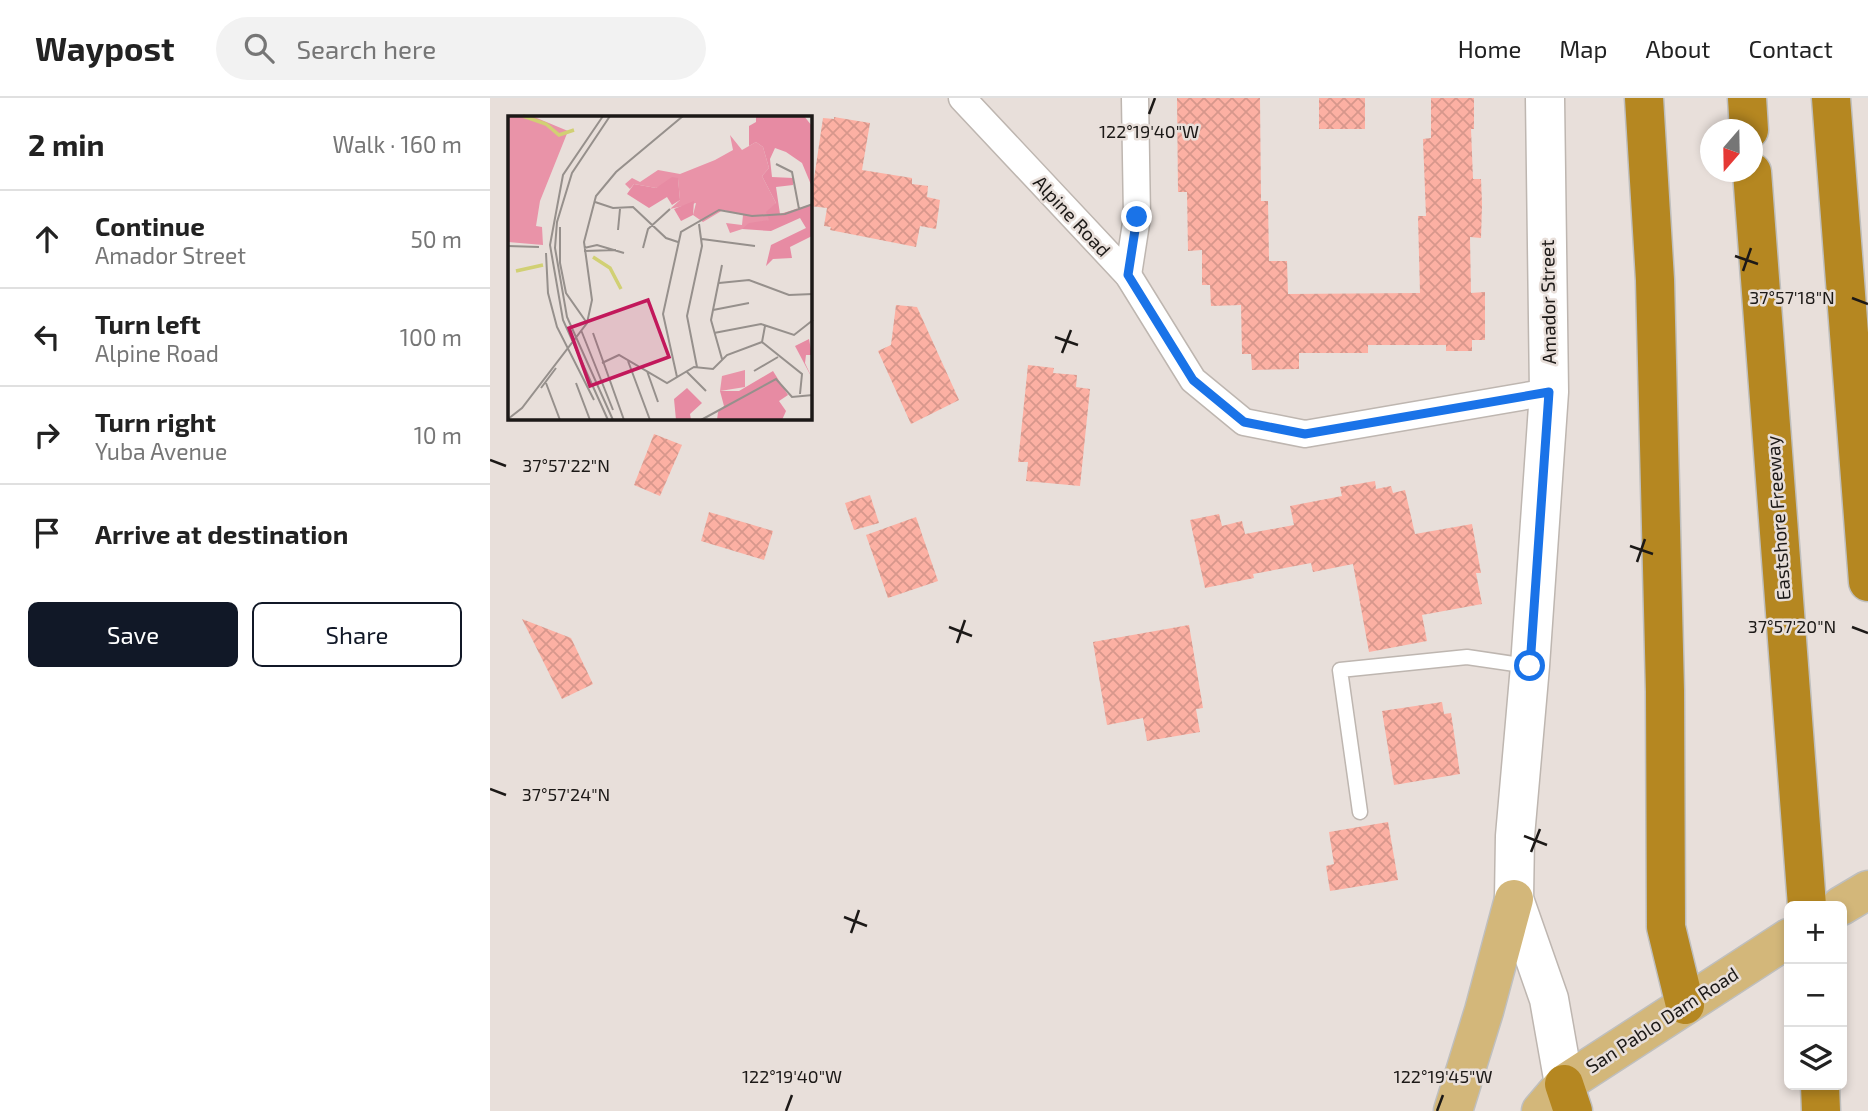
<!DOCTYPE html>
<meta charset="utf-8">
<style>
:root{--surface:#fff;--page:#f2f2f2;--text:#222;--muted:#767676;--line:#e0e0e0;--accent:#111827}
body{margin:0;font-family:"Exo 2",sans-serif;background:var(--page);color:var(--text)}
.controls{position:absolute;right:21px;bottom:21px;display:grid;overflow:hidden;border-radius:10px;box-shadow:0 4px 10px #0003}
.controls button{width:63px;height:63px;display:grid;place-items:center;padding:0;border:0;border-bottom:2px solid var(--line);background:var(--surface);color:var(--text);font:35px sans-serif}
.compass{position:absolute;left:1210px;top:21px;width:63px;height:63px;border-radius:50%;background:var(--surface);box-shadow:0 4px 10px #0003;rotate:200deg}
.stop{position:absolute;width:21px;height:21px;margin:-16px;border:5px solid #1a73e8;border-radius:50%;background:#fff}
.stop.end{background:#1a73e8;border-color:#fff;box-shadow:0 2px 7px #0008}
.list{margin:0;padding:0;list-style:none}
h2{display:flex;justify-content:space-between;align-items:center;height:91px;margin:0;padding:0 28px;font-size:30px}
h2 small{font-size:23px;font-weight:400;color:var(--muted)}
.list li{display:grid;grid-template-columns:46px 1fr auto;gap:21px;align-items:center;box-sizing:border-box;height:98px;padding:0 28px;border-top:2px solid var(--line)}
.list b{display:block;font-size:26px;white-space:nowrap}
.list p{margin:0;font-size:23px;white-space:nowrap;color:var(--muted)}
.list em{font-size:23px;font-style:normal;color:var(--muted)}
.actions{display:flex;gap:14px;padding:21px 28px}
.actions a{flex:1;padding:16px 0;border:2px solid var(--accent);border-radius:10px;text-align:center;font-size:24px;color:var(--accent)}
.actions .main{background:var(--accent);color:#fff}
.icon{flex:none;width:38px;height:38px;fill:none;stroke:currentColor;stroke-width:2;stroke-linecap:round;stroke-linejoin:round}
.map{position:relative;flex:none;width:1378px;height:1013px;overflow:hidden}
header{display:flex;align-items:center;gap:42px;box-sizing:border-box;height:98px;padding:0 35px;background:var(--surface);border-bottom:2px solid var(--line)}
header strong{font-size:33px}
nav{display:flex;gap:38px;margin-inline-start:auto;font-size:24px}
.search{width:490px;height:63px;background:var(--page);display:flex;align-items:center;gap:18px;box-sizing:border-box;padding:0 24px;border-radius:38px;color:var(--muted);font-size:26px}
main{display:flex}
aside{flex:1;background:var(--surface)}
.map>svg:first-child{display:block}
.building{fill:url(#building-cross-hatch)}
.lines{fill:none;stroke-linecap:round;stroke-linejoin:round}
.lane-casing{stroke:#beb6b0;stroke-width:17}
.street-casing{stroke:#beb6b0;stroke-width:29}
.secondary-casing{stroke:#beb6b0;stroke-width:41}
.primary-casing{stroke:#bfbfbe;stroke-width:41}
.highway-casing{stroke:#bfbfbe;stroke-width:41}
.lane{stroke:#fff;stroke-width:14}
.street{stroke:#fff;stroke-width:26}
.secondary{stroke:#fff;stroke-width:38}
.primary{stroke:#d3b77a;stroke-width:38}
.highway{stroke:#b58721;stroke-width:38}
.route{stroke:#1a73e8;stroke-width:9}
.ticks{fill:none;stroke:#1c1917;stroke-width:2.5}
.labels{text-anchor:middle;stroke-width:5;stroke-linejoin:round;paint-order:stroke}
.street-label{font-size:19px;fill:#1c1917;stroke:#e8dfda}
.inset-river{fill:none;stroke:#d1d074;stroke-width:3.5}
.inset-road{fill:none;stroke:#96908c;stroke-width:2}
.view{fill:#c2185b;fill-opacity:0.15;stroke:#c2185b;stroke-width:3.5}
.inset-edge{fill:none;stroke:#1c1917;stroke-width:3.5}
.ticks-label{font-size:18px;text-anchor:middle;fill:#1c1917;stroke:#e8dfda;stroke-width:5;stroke-linejoin:round;paint-order:stroke}
</style>
<header>
<strong>Waypost</strong>
<div class="search"><svg class="icon" aria-label="search" viewBox="0 0 24 24"><circle cx="10" cy="10" r="6"/><path d="M15 15l6 6"/></svg>Search here</div>
<nav><a>Home</a><a>Map</a><a>About</a><a>Contact</a></nav>
</header>
<main>
<aside>
<h2>2 min<small>Walk · 160 m</small></h2>
<ul class="list">
<li><svg class="icon" aria-label="ahead" viewBox="0 0 24 24"><path d="M12 20V5M6 11l6-6 6 6"/></svg><div><b>Continue</b><p>Amador Street</p></div><em>50 m</em></li>
<li><svg class="icon" aria-label="left" viewBox="0 0 24 24"><path d="M17 20v-9H6M10 6l-5 5 5 5"/></svg><div><b>Turn left</b><p>Alpine Road</p></div><em>100 m</em></li>
<li><svg class="icon" aria-label="right" viewBox="0 0 24 24"><path d="M7 20v-9h11M14 6l5 5-5 5"/></svg><div><b>Turn right</b><p>Yuba Avenue</p></div><em>10 m</em></li>
<li><svg class="icon" aria-label="arrive" viewBox="0 0 24 24"><path d="M6 21V4h12l-3 4 3 4H6"/></svg><div><b>Arrive at destination</b></div></li>
</ul>
<div class="actions"><a class="main">Save</a><a>Share</a></div>
</aside>
<div class="map">
<svg width="1378" height="1013" viewBox="0 0 1378 1013">
<defs>
<pattern id="building-cross-hatch" width="8" height="8" patternUnits="userSpaceOnUse" patternTransform="scale(1.75)"><rect width="8" height="8" fill="#fcb0a3"/><path d="M0 0l8 8M0 8l8-8" fill="none" stroke="#d7978c"/></pattern>
</defs>
<rect width="100%" height="100%" fill="#e8dfda"/>
<g class="building">
<path d="M687,0H770L771,103H778L779,163H797L798,196L930,195L928,118H936L933,41L941,40V0H984V31H981L983,81H991L992,106L991,140L980,139L981,195L995,194V242H982V253H956V247H878V255H809V271L762,272L761,256H752L751,207L721,208L720,187H712V152L698,153L697,94H688Z"/>
<rect x="829" y="0" width="46" height="31"/>
<path d="M344,19L380,25L372,72L422,80V86L438,88L437,99L450,102L446,131L430,128L426,149L340,132L341,129L334,128L337,110L320,108L333,20L344,21Z"/>
<path d="M406,207L427,209L469,302L421,326L388,253L401,247Z"/>
<path d="M538,267L564,270L563,275L587,277L586,289L600,291L590,388L536,383L538,364H528Z"/>
<path d="M164,336L192,347L170,398L144,387Z"/>
<path d="M885,383L886,391L901,388L903,395L915,392L925,436L982,426L991,475H986L992,506L932,517L937,543L879,554L863,466L823,474L821,465L763,476L764,480L715,490L700,422L729,416L732,428L752,423L755,436L804,427L800,408L852,398L850,389Z"/>
<path d="M380,397L389,425L364,432L355,405Z"/>
<path d="M219,414L283,433L274,462L211,443Z"/>
<path d="M426,419L448,483L398,500L376,437Z"/>
<path d="M32,521L81,540L103,586L72,601Z"/>
<path d="M699,527L713,610L706,611L710,634L657,643L653,620L617,627L603,544Z"/>
<path d="M952,604L954,616L961,615L970,676L904,687L892,613Z"/>
<path d="M898,724L908,782L840,793L836,768L844,766L839,734Z"/>
</g>
<g class="lines">
<defs>
<path id="lane" d="M870,714L850,572L977,559L1038,568"/>
<g id="street">
<path d="M472,0L638,177L703,282L754,324L815,336L1059,294"/>
<path d="M638,177L647,119L645,0"/>
</g>
<path id="secondary" d="M1055,0L1059,294L1040,568L1025,738L1024,801L1059,901L1074,986"/>
<g id="primary">
<path d="M1351,808L1378,792"/>
<path d="M963,1013L994,913L1024,801"/>
<path d="M1051,1013L1074,986L1299,840"/>
</g>
<g id="highway">
<path d="M1154,0L1165,182L1175,593L1176,829L1195,907"/>
<path d="M1257,0L1259,32"/>
<path d="M1341,0L1378,484"/>
<path d="M1262,74L1317,808"/>
<path d="M1074,986L1083,1013"/>
<path d="M1330,987L1331,1013"/>
</g>
</defs>
<use href="#lane" class="lane-casing"/>
<use href="#street" class="street-casing"/>
<use href="#secondary" class="secondary-casing"/>
<use href="#primary" class="primary-casing"/>
<use href="#highway" class="highway-casing"/>
<use href="#lane" class="lane"/>
<use href="#street" class="street"/>
<use href="#secondary" class="secondary"/>
<use href="#primary" class="primary"/>
<use href="#highway" class="highway"/>
</g>
<g class="lines">
<path class="route" d="M647,119L638,177L703,282L754,324L815,336L1059,294L1040,568"/>
</g>
<path class="ticks" d="M659,16L665,0M1245,158L1268,166M1253,173L1261,150M1362,200L1378,206M565,239L588,247M572,255L581,232M0,362L16,368M1140,448L1163,456M1147,464L1155,441M459,529L482,538M1362,529L1378,535M467,545L475,522M0,691L16,697M1034,738L1057,747M1041,754L1050,731M354,819L377,828M361,835L369,812M296,1013L302,997M947,1013L953,997"/>
<g class="labels">
<g class="street-label">
<text transform="translate(582 118) rotate(47)" y="7">Alpine Road</text>
<text transform="translate(1058 204) rotate(-91)" y="7">Amador Street</text>
<text transform="translate(1288 420) rotate(-94)" y="7">Eastshore Freeway</text>
<text transform="translate(1172 922) rotate(-33)" y="7">San Pablo Dam Road</text>
</g>
</g>
<g transform="translate(18 18)">
<rect width="304" height="304" fill="#e8dfda"/>
<path d="M222,19L234,34L248,26L255,31L261,52L254,60L268,87L262,104L222,117L218,107L234,109L235,99L215,94L195,106L185,99L188,87L162,93L172,84L170,63L148,72L126,68L122,73L117,68L124,62L132,66L150,54L172,58L207,44L225,34ZM237,254V271L212,275L214,260Z" fill="#e993a8"/>
<path d="M248,0H296L304,10V71L294,47L278,36L267,32L262,43L264,61L285,62V69L268,71L272,98L304,88V120L282,131L284,142L265,143L258,150L263,129L298,112L292,102L263,115L234,113L241,107L261,104L258,96L268,87L254,60L261,52L255,31L248,26L241,30V10L248,6ZM164,61L170,62L172,84L164,89L159,81L141,92L119,78L126,68L148,72ZM186,85L185,99L173,105L166,93ZM301,223L304,239H298L297,247L304,262L287,230ZM265,255L280,279L271,285L278,295L274,304H209L210,296L216,290L212,275H231ZM179,272L194,287L182,298L183,304H168L166,283Z" fill="#e78ba3"/>
<path d="M0,0H24L60,15L32,85L28,110L34,111L35,129L0,126Z" fill="#e993a8"/>
<path class="inset-river" d="M15,0L38,8L51,19L66,14M85,141L102,152L113,173M8,155L35,149"/>
<path class="inset-road" d="M95,0L55,59L42,129L55,204L100,304M102,0L64,57L49,106L47,132L59,201L105,304M268,48L284,56L291,93M87,86L105,92L125,91L158,122L170,126M52,111V147L58,177L79,207M110,114L112,93M194,123L247,130M0,130L31,131M76,132L89,129L116,137M135,132L140,113L162,93M76,135L108,134M38,137L40,177L49,211L86,284M211,167L241,164L281,179L305,178M205,194L241,187M257,210L254,226L294,258L292,278M73,214L105,294M85,217L116,304M206,217L253,208L286,219L305,204M214,243L203,204L214,149M120,245L142,304M94,247L111,239L159,267L186,251L205,253L219,239L254,226M189,251L179,200L194,130L191,108M139,255L150,286M178,255L198,275M246,255L270,241M169,261L155,198L173,116L211,94L244,100L277,98L305,88M38,267L52,304M68,267L82,304M33,272L48,252M0,303L14,292L79,207L84,184L76,126L88,80L108,56L175,0M193,304L268,263L284,281L305,279"/>
<path class="view" d="M140,184L161,241L82,270L61,212Z"/>
<rect width="304" height="304" class="inset-edge"/>
</g>
<g class="ticks-label">
<text x="659" y="40">122°19'40"W</text>
<text x="1302" y="206">37°57'18"N</text>
<text x="76" y="374">37°57'22"N</text>
<text x="1302" y="535">37°57'20"N</text>
<text x="76" y="703">37°57'24"N</text>
<text x="302" y="985">122°19'40"W</text>
<text x="953" y="985">122°19'45"W</text>
</g>
</svg>
<div class="controls">
<button>+</button>
<button>−</button>
<button><svg class="icon" aria-label="layers" viewBox="0 0 24 24"><path d="M12 4l9 5-9 5-9-5zM3 14l9 5 9-5"/></svg></button>
</div>
<svg class="compass" viewBox="-18 -18 36 36"><path d="M0-13l5 13h-10z" fill="#e53935"/><path d="M0 13l5-13h-10z" fill="#767676"/></svg>
<div class="stop" style="left:1040px;top:568px"></div>
<div class="stop end" style="left:647px;top:119px"></div>
</div>
</main>
